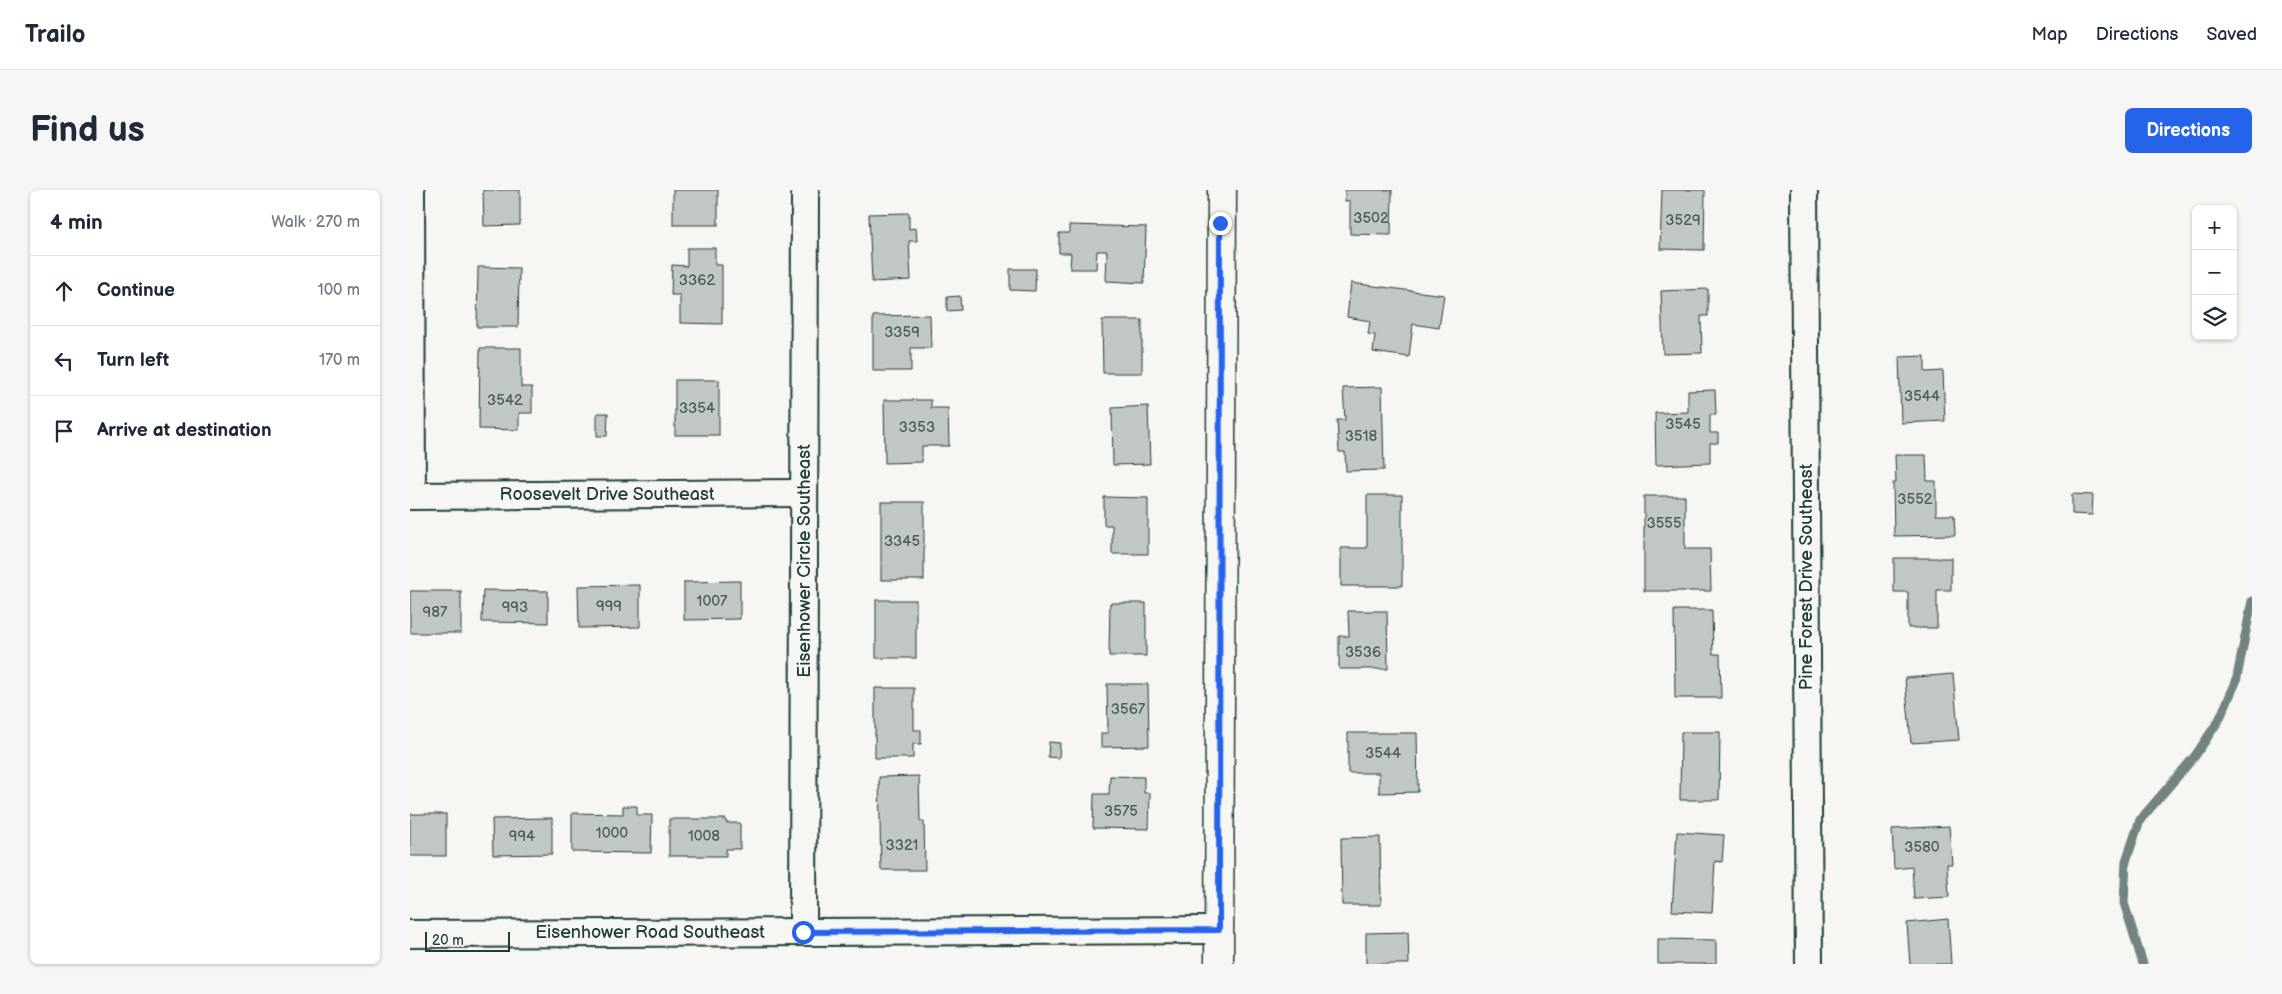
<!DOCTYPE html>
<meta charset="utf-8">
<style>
:root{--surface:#fff;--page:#f6f6f7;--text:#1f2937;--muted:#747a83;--line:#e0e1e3;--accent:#2563eb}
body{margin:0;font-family:"Balsamiq Sans",sans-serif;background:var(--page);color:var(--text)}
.controls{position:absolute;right:15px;top:15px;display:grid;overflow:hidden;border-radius:8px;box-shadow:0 1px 4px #0004}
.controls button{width:45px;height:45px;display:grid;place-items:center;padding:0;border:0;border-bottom:1px solid var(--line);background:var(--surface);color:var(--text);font:25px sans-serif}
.scale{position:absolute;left:15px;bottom:12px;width:85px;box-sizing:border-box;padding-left:5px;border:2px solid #1f3d34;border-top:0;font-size:14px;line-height:18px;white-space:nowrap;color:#1f3d34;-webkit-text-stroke:4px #f6f6f2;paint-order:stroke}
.stop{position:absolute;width:15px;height:15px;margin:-11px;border:4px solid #2563eb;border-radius:50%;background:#fff}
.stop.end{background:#2563eb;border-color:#fff;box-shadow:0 1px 5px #0008}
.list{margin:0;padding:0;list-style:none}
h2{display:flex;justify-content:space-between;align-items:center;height:65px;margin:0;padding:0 20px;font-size:21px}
h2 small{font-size:16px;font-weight:400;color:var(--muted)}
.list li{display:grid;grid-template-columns:32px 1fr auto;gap:15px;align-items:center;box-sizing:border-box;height:70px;padding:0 20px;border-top:1px solid var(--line)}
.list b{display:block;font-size:19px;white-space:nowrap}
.list em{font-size:16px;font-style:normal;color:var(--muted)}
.icon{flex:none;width:28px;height:28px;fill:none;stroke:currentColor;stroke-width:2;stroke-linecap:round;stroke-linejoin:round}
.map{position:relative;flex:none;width:1842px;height:774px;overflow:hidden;border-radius:8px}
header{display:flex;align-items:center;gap:30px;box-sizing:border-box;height:70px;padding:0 25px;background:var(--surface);border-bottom:1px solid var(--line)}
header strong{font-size:24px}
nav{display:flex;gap:28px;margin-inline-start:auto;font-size:18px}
.intro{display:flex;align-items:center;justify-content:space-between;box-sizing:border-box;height:120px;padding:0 30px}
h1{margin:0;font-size:35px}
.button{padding:12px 22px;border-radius:8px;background:var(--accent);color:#fff;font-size:18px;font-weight:700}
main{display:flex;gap:30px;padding:0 30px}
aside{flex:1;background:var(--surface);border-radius:8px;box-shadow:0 1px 4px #0004}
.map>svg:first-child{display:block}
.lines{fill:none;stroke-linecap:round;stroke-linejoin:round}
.stream{stroke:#72847d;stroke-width:9}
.building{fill:#c1c8c3;stroke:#1f3d34}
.street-casing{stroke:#1f3d34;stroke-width:30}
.secondary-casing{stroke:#1f3d34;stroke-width:31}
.street{stroke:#f6f6f2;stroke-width:26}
.secondary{stroke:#f6f6f2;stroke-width:28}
.route{stroke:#2563eb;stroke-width:6}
.labels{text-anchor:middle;stroke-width:4;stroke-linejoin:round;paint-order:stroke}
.number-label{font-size:15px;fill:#486058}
.street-label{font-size:18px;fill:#1f3d34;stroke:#f6f6f2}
</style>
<header>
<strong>Trailo</strong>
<nav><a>Map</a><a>Directions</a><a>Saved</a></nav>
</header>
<div class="intro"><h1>Find us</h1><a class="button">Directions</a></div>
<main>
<aside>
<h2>4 min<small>Walk · 270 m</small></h2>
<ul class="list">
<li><svg class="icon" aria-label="ahead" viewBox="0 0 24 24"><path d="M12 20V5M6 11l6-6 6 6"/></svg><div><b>Continue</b></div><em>100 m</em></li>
<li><svg class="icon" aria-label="left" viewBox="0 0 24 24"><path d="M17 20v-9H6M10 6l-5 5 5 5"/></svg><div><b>Turn left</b></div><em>170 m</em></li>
<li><svg class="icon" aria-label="arrive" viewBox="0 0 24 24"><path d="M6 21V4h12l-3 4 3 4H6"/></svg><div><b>Arrive at destination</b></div></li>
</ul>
</aside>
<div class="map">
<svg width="1842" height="774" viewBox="0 0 1842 774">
<rect width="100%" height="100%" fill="#f6f6f2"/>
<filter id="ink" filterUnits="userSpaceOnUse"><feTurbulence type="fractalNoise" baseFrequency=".02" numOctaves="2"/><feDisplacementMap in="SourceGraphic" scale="10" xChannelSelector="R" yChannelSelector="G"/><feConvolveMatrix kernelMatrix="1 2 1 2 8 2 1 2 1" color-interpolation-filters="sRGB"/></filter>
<g filter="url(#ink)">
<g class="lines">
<path class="stream" d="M1733,774L1714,713L1716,671L1730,630L1785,566L1809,530L1826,492L1842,411"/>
</g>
<g class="building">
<path d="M73,0H110V35L74,36Z"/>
<rect x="263" y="0" width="45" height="35"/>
<path d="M935,0H982L981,45L940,44V11H935Z"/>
<path d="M1252,0H1295L1294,60L1250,59Z"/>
<path d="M499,23V39L506,38L507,51H499L501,90L462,92L459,24Z"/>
<path d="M659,35L736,37L734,93L696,91L697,61H687L686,79H660L661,63H649V43H659Z"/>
<path d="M277,58H305V75H312V134L270,133V105H261L262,75L277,76Z"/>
<path d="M68,77L109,78L108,137H67Z"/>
<path d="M600,79H626L625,101L600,100Z"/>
<path d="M941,93L1034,105L1029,138L1003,134L999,167L963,162L965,145L958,144L960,131L937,127Z"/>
<path d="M1298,99V126H1291L1292,163L1253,164L1251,101Z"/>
<path d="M550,106L551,120L537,121V107Z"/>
<path d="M520,125L521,158H501V181H463V126Z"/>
<path d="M692,130H732V183H693Z"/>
<path d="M70,158H111V197H122V223H109V240L69,239Z"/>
<path d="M1515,166V182L1533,181L1535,231L1491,233L1489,167Z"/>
<rect x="265" y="190" width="44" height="55"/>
<path d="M972,197L974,280L936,281L935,262H929L927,230H935L933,198Z"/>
<path d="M1305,200L1306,225H1300V243H1308V253H1300V273L1246,275L1245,223L1278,222V201Z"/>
<path d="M474,210H521V218H538L539,256H512V272L475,273Z"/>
<path d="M738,216L740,274L703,275L702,218Z"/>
<path d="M187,223H198L197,246H187Z"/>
<path d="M1485,265H1516L1517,291H1526V325H1544L1545,345L1484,346L1483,293H1486Z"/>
<path d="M1662,304L1683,305L1682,325L1662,324Z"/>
<path d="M957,305H992V396H931V358H957Z"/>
<path d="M1234,306H1275V359H1300L1301,401H1234Z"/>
<path d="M694,307L738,308V364H702V335H694Z"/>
<rect x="471" y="312" width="43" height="78"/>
<path d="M1484,368H1541V400H1527V438H1498V402H1484Z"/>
<path d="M330,391V429L274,430V392Z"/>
<path d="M230,395V437L169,438L168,396Z"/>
<path d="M73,400L138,401V433L72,432Z"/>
<rect x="0" y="401" width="51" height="42"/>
<rect x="466" y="410" width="40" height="58"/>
<path d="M700,413H736V466H699Z"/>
<path d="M1264,420H1302L1303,464H1310L1311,508H1265Z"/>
<path d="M938,421H977L978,479H929V446H939Z"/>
<path d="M1543,484L1549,550L1501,553L1495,488Z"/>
<path d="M697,494H738L739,556L691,557V543H698Z"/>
<path d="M465,498H504V540H511V554H503V568H465Z"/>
<path d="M1271,542H1310L1309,610H1270Z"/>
<path d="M938,543H1007L1008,602L969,603V583H938Z"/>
<path d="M639,552L650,553L649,568L638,567Z"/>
<path d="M509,586L510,631H514L515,680H471L469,587Z"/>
<path d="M700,586L734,587V603H740L739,639L683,638L684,604H699Z"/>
<path d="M213,616H227V625H242L241,663L162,662V623L213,624Z"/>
<rect x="0" y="624" width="36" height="42"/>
<path d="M142,628V664L83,665L82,629Z"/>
<path d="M259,629H316V633H330V659H316V666H259Z"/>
<path d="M1539,636L1542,674H1537L1539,707L1504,709L1502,677L1484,679L1482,639Z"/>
<path d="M1267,642L1314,645L1312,672L1305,671L1302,723L1262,721Z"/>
<path d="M970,647L971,715H932L931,648Z"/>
<path d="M1538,729L1541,774H1500L1497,733Z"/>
<path d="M998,742L999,774H956V743Z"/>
<path d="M1248,749L1306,750V774H1248Z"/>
</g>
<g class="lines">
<defs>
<g id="street">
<path d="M1,0L2,306"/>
<path d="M1394,0L1399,774"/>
<path d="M0,306L394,303"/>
<path d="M393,742L395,0"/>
<path d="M0,744L809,740"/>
</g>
<path id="secondary" d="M809,774L812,0"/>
</defs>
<use href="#street" class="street-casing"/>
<use href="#secondary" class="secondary-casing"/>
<use href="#street" class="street"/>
<use href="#secondary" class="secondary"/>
</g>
</g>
<g class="lines" filter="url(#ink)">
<path class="route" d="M393,742L809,740L810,33"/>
</g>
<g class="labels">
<g class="number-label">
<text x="961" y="33">3502</text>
<text x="1273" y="35">3529</text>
<text x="287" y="95">3362</text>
<text x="492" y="147">3359</text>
<text x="1512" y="211">3544</text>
<text x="95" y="215">3542</text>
<text x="287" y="223">3354</text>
<text x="1273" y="239">3545</text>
<text x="507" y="242">3353</text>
<text x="951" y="251">3518</text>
<text x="1505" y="314">3552</text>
<text x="1254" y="338">3555</text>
<text x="492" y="356">3345</text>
<text x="302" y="416">1007</text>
<text x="199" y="421">999</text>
<text x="105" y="422">993</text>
<text x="25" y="427">987</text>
<text x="953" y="467">3536</text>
<text x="718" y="524">3567</text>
<text x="973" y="568">3544</text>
<text x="711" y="626">3575</text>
<text x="202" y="648">1000</text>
<text x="112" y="651">994</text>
<text x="294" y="651">1008</text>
<text x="492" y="660">3321</text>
<text x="1512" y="662">3580</text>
</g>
<g class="street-label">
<text x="197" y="310">Roosevelt Drive Southeast</text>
<text transform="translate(394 371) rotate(-90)" y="6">Eisenhower Circle Southeast</text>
<text transform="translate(1396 387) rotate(-90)" y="6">Pine Forest Drive Southeast</text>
<text x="240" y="748">Eisenhower Road Southeast</text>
</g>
</g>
</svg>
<div class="controls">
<button>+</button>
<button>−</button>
<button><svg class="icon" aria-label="layers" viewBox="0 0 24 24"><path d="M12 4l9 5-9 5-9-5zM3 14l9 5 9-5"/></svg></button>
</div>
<div class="scale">20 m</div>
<div class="stop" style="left:393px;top:742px"></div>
<div class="stop end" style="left:810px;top:33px"></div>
</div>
</main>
